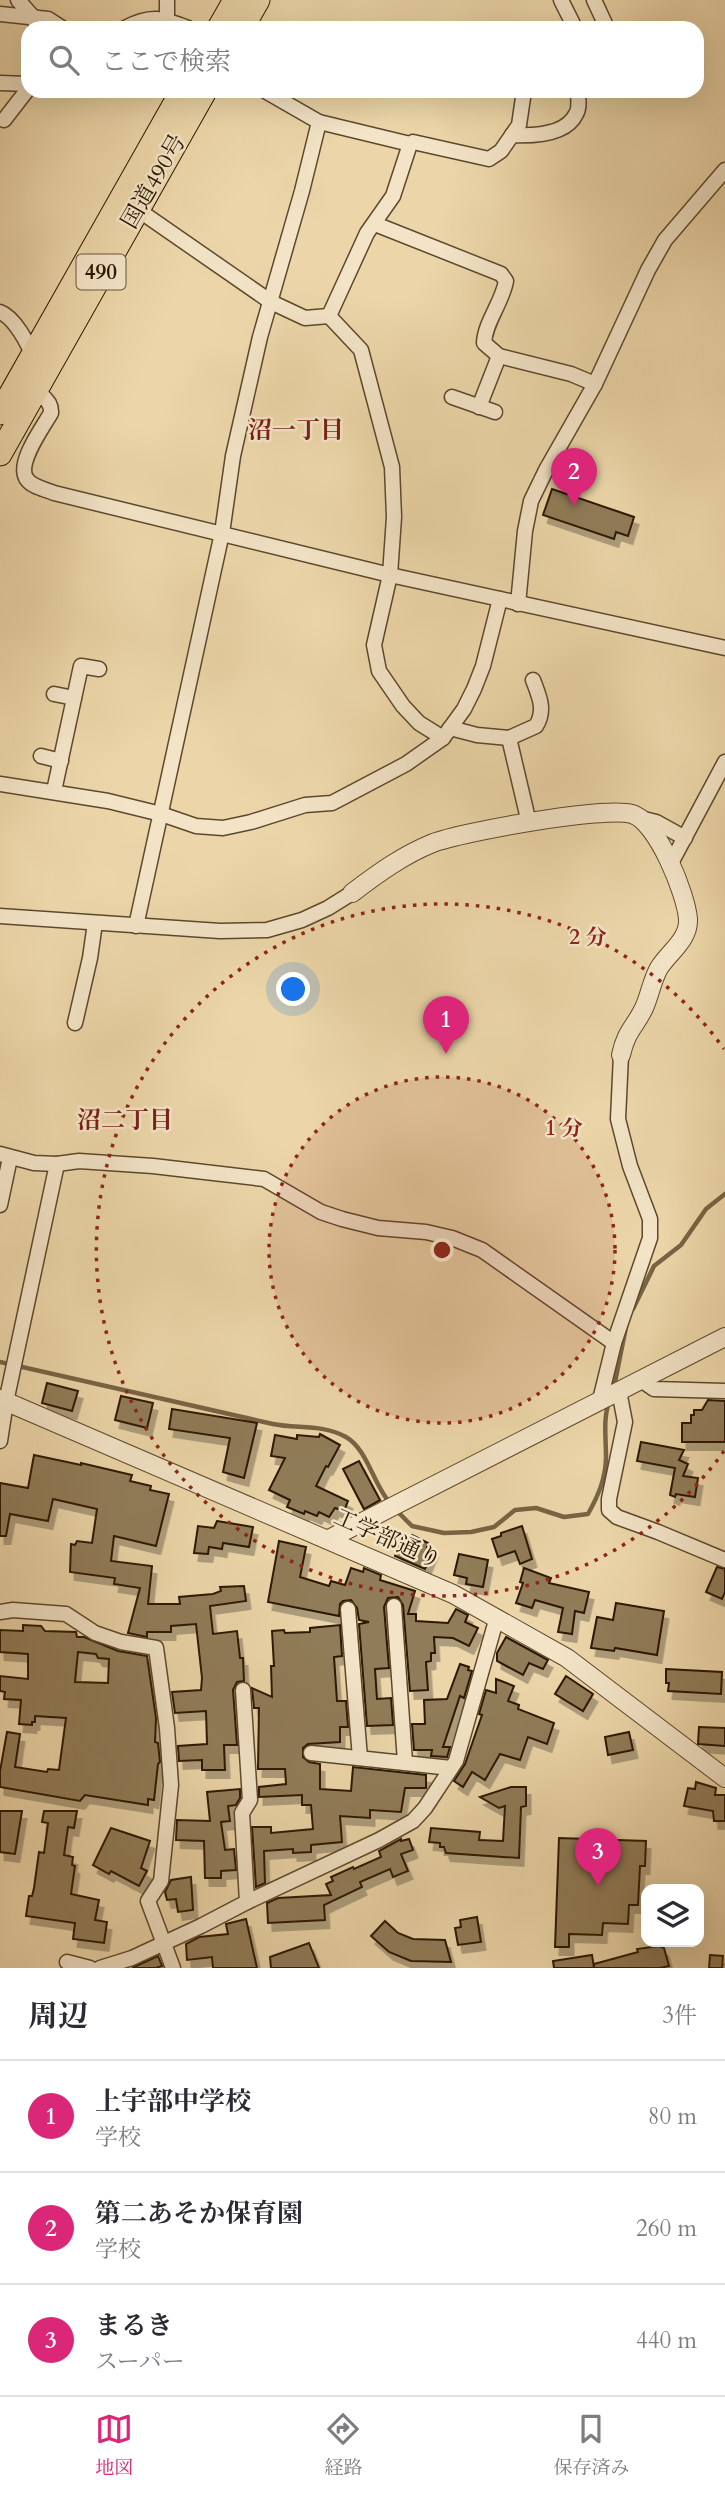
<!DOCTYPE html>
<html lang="ja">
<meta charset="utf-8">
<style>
:root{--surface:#fff;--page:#f2f2f3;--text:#2b2b33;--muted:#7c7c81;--line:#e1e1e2;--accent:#db2777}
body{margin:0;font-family:Cardo,"Noto Serif JP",serif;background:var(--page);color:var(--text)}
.controls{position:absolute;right:21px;bottom:21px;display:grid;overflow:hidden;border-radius:14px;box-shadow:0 7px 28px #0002}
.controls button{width:63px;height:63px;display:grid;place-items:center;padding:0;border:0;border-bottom:2px solid var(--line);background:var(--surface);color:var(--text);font:35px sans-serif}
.you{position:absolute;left:294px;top:990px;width:24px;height:24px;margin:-18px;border:5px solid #fff;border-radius:50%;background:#1a73e8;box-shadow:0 0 0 10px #1a73e833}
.badge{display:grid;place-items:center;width:46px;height:46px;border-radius:50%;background:var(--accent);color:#fff;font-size:23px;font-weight:700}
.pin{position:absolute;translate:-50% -58px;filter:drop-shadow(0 2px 4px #0008)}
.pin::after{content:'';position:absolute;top:37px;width:24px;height:21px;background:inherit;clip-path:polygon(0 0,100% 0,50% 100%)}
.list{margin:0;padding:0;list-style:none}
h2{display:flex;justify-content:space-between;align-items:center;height:91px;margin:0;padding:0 28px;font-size:30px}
h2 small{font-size:23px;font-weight:400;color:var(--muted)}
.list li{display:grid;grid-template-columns:46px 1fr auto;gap:21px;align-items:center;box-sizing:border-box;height:112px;padding:0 28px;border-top:2px solid var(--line)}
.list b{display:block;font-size:26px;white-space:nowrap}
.list p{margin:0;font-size:23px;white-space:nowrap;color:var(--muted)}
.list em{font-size:23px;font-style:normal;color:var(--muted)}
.icon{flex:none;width:38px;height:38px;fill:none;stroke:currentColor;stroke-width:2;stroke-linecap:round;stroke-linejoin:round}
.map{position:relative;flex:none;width:725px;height:1968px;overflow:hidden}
.search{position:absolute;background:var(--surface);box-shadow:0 7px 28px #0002;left:21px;right:21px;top:21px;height:77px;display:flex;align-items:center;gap:18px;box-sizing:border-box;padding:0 24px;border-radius:21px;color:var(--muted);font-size:26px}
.sheet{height:427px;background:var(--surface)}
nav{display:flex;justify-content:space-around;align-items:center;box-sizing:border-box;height:98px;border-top:2px solid var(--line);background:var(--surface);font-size:19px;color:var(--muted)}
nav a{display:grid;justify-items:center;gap:4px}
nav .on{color:var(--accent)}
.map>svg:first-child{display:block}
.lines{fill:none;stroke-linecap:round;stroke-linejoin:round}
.stream{stroke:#796344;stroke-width:4.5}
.building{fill:#907b59;stroke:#2d1802;stroke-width:2;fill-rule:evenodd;filter:url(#shadow)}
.minor-casing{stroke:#5d482c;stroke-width:17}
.tertiary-casing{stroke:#5d482c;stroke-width:20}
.trunk-casing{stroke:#2d1802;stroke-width:25}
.minor{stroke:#f3e4c7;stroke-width:14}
.tertiary{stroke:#f3e4c7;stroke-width:18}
.trunk{stroke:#ecd6a9;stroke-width:23}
.ring{fill:none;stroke:#8f2418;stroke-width:3.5;stroke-dasharray:3.5 7}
.labels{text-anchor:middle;stroke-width:5;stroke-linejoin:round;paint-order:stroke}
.shield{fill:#f3e4c7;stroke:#68553d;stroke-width:2}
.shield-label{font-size:21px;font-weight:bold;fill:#2d1802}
.street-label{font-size:23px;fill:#2d1802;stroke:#f3e4c7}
.neighbourhood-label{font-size:24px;font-weight:bold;fill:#7a1f14;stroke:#f3e4c7}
.centre{fill:#8f2418;stroke:#f3e4c7;stroke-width:3.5}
.ring-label{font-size:21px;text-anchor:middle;font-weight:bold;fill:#8f2418;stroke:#f3e4c7;stroke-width:5;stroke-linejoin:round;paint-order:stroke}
</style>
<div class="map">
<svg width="725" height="1968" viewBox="0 0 725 1968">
<defs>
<filter id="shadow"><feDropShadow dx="4.5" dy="8" stdDeviation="0" flood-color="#0004"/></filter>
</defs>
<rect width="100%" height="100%" fill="#ecd6a9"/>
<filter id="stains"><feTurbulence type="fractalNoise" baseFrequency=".00286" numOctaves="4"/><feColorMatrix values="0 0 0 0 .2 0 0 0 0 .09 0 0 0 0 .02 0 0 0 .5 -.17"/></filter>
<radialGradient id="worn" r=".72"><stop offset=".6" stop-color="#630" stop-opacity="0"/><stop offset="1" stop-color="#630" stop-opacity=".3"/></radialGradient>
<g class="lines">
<g class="stream">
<path d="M633,1309L654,1266L681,1245L706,1209L725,1194"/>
<path d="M0,1362C91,1383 182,1404 273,1424C297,1429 323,1424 346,1437C368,1450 373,1484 390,1503"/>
<path d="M614,1387L626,1327"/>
<path d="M396,1510L412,1526L444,1533L471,1532L494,1527L515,1510L536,1508L564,1517L588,1514C598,1496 606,1478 606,1457C606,1438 603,1419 609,1402"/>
</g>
</g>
<g class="building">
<path d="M552,489L634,517L628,536L616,532L614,539L543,515Z"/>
<path d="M47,1383L78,1391L72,1411L42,1403Z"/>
<path d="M121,1396L153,1403L147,1428L115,1420Z"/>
<path d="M708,1400L725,1401V1442H682V1423H691V1415H694V1410H702Z"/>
<path d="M172,1409L257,1423L244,1478L223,1472L230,1438L169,1429Z"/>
<path d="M320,1434L340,1445L328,1467L326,1466L316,1486L348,1501L344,1511L335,1508L329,1517L319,1512L317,1516L305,1511L304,1514L287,1507L290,1500L269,1490L285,1458L271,1456L275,1435L297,1439V1435L319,1437Z"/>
<path d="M641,1442L684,1450L679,1460L688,1464L683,1476L698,1478L695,1497L676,1494L675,1497L670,1495L675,1468L637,1461Z"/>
<path d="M34,1455L81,1465V1463L132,1475L130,1481L151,1486L150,1490L169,1494L156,1546L114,1536L111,1561L152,1566L148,1604H180L179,1597L213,1594L221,1591L220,1587L244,1586L246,1601L210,1606L213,1634L237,1631L240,1658H243L244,1681L237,1682L233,1690L237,1745H224L225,1770H202V1760L179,1761L178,1746L207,1744L206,1711L175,1713L172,1692L201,1690L202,1678L196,1624L171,1626V1632H147V1637L128,1633L140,1588L114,1584L115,1578L70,1572L71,1544L75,1545L77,1541L92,1543L97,1509L53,1499L48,1521L10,1514L6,1536H0V1483L28,1488Z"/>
<path d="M359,1461L380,1500L364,1509L343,1469Z"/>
<path d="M217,1521L253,1527L249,1547L223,1543L222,1549L209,1547L208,1554L194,1553L198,1526L214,1528Z"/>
<path d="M522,1526L532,1559L520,1564L515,1551L498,1557L492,1539L501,1536V1533Z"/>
<path d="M412,1535L430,1544L427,1547L433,1550L425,1569L395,1556L403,1537L408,1539Z"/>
<path d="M279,1541L306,1547L300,1577L329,1586L331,1581L345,1585L351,1568L363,1572L364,1568L381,1575L380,1580L415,1591L408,1614H416V1621L448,1623L456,1609L468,1615L465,1622L478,1628L469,1646L453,1638L434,1637L435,1653H431V1661L426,1662L428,1690L410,1691L403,1605L398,1597L388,1598L384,1607L389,1668L375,1669L377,1699L391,1698L393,1725L367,1726L359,1624L369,1622L359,1620L357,1608L351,1600L343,1601L340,1604L339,1616L268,1602Z"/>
<path d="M459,1554L488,1560L483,1587L466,1584L467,1578L454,1575Z"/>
<path d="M717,1567L725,1569V1592L722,1599L706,1592Z"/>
<path d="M524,1568L551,1578L549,1583L589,1592L584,1613L575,1611L572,1634L558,1632L563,1608L535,1600L532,1608L516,1603L523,1583L520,1582Z"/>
<path d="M616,1603L664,1611L657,1655L615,1648L614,1651L591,1648L597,1617L613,1620Z"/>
<path d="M23,1625L41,1626L45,1631L76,1632L77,1637H84L118,1651L147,1656L156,1718L155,1742L158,1743L160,1762L158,1764L154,1800L148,1799V1805L85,1795L80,1801L0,1787V1771L7,1732L20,1734L15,1767L47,1772L48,1769L59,1770L66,1718L35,1716V1722H32V1725L19,1724L21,1700L4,1699L5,1692L0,1691V1676L28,1679V1654L0,1652V1630L23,1631ZM78,1652L96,1654L98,1658L109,1659L108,1683L75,1682Z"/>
<path d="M340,1625L342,1656L334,1657L337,1701H346L348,1727H340V1742L308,1744L303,1748V1757L309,1762L320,1764V1789L351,1791L353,1767L426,1775V1788H405L401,1812L370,1810V1818L340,1816L342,1842L311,1845V1852L293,1853V1849L264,1851L265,1883L256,1887L252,1827H271V1833L313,1829L311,1805H302V1795L259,1797V1787L286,1784L285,1769H258L259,1708H254L252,1688L272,1697L271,1666H274L272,1631L284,1630L285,1633L310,1632V1628Z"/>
<path d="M506,1637L548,1660L543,1669L529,1663L523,1675L497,1661V1653Z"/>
<path d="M460,1664L469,1667L468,1670L472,1671L464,1698L460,1696L443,1747H450L447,1757L431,1756L432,1750H414L412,1724H425L424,1700L447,1699Z"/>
<path d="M666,1669L722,1672L721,1694L668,1691L669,1683H666Z"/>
<path d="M566,1676L593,1694L583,1711L555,1694Z"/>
<path d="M496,1679L514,1686L508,1701L519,1705L518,1709L554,1723L547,1744L528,1737L520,1760L500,1754L485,1780L472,1772L463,1787L454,1781L465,1764L482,1715L479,1714L486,1690L496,1693Z"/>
<path d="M699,1727L725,1728V1746L698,1744Z"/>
<path d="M629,1732L633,1750L608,1755L605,1737Z"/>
<path d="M696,1782L716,1788L715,1795H725V1821H714L713,1811L684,1806L688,1788L695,1789Z"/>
<path d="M511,1787H526V1806L521,1807L519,1858L446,1853L444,1847H440V1843L429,1842L431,1828L480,1832L479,1840L503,1841L505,1806L499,1808L480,1797Z"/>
<path d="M240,1789V1798L236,1805L228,1806L230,1821L221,1822L225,1850L234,1849L236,1870L221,1871V1878H205L204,1841L176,1840L177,1820L210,1821L207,1792Z"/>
<path d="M0,1811H22L15,1854L0,1852Z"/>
<path d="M44,1811H77L74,1828L68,1827L64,1855L73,1857L72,1865L75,1866L71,1894L99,1900L95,1920L107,1922L104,1943L73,1939L75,1923L26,1916L29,1896H32L34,1888L39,1852L44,1853L48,1823L42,1822Z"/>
<path d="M111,1828L150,1841L141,1868L147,1871L139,1886L111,1871L109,1874L93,1865Z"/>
<path d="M559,1838L646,1841L645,1866H640L638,1905H629L628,1924L603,1923L602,1935L569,1934V1947H555Z"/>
<path d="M401,1839V1841L409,1839L413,1850L401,1854L408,1871L393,1877L390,1869L360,1882L362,1887L324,1905L325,1920L268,1923L267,1903L278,1898L331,1895L326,1884L333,1881L331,1877L353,1867L354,1869L381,1857L379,1851Z"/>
<path d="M191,1877L193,1910L178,1912L176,1899L167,1900L165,1892L171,1880Z"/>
<path d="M477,1917L481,1942L458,1945L455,1928L461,1927L460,1920Z"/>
<path d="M246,1919L257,1968H213L212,1957L187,1960L186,1944L199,1937L228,1934L226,1924Z"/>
<path d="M385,1921L398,1933L413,1939L445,1940L451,1962L411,1961L389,1952L371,1936Z"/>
<path d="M309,1943L319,1968H271L270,1957Z"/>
<path d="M659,1946L664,1948L669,1966L660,1968H594V1964L638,1952L637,1949Z"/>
<path d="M592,1955L594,1968H554L553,1961Z"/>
<path d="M710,1955L723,1956L722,1968H709Z"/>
<path d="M158,1956L162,1966L156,1968H132Z"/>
</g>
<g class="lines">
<defs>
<g id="minor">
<path d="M18,0L33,17L38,28"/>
<path d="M561,0L575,28"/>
<path d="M594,0L607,28"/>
<path d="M0,14L48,19L62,28"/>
<path d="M167,20V0"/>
<path d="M125,28C151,14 162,18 188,28"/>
<path d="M0,83L28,84"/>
<path d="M265,91L319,122L410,144L413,142L489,159L501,151L519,125L524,91"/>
<path d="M4,120L28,89"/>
<path d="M512,135C532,136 566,135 576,114C580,108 578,98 578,91"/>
<path d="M132,208L147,216L271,302L305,318L329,316"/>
<path d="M375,224L501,274L506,281C502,303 485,322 484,343L499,356L571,374L595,384"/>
<path d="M0,312C14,317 29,344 33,358"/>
<path d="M329,316L361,350L392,467L394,517L390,575L374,645L379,671L403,706L419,723L443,738"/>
<path d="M329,316L367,233L393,196L410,144"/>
<path d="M36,385C39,397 52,399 51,413C43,427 17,462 26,478C31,487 45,489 54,493L390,575L725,648"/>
<path d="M452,397L495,412"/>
<path d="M479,407L499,356"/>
<path d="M518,604L525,531L531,501L546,470L595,384L648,270L665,240L725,170"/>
<path d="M54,694L74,698"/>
<path d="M450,728L477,735L509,738L536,726C546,710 539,696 533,680"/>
<path d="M509,738L529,823"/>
<path d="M41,756L61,761"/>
<path d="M0,784L108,801L161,814L196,826L223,828L251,822L305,805L332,803L406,764L443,738L464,709L474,689L483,666L500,599"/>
<path d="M54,791L81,666L99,669"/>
<path d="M640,818L656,822L685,838"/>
<path d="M670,865L725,762"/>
<path d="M0,916L220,931L267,930L302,920L328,908L352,893"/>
<path d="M136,926L222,533L233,456L260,337L302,191L319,122"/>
<path d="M75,1023L90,958L95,923"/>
<path d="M0,1154L34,1163L57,1164L79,1161L153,1166L264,1179L321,1212L342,1219L378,1228L426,1232L452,1238L482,1250L614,1343"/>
<path d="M0,1205L10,1158"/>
<path d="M641,1380L654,1389L725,1391"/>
<path d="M619,1391L625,1422L609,1499V1510L617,1517L658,1532L725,1560"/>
<path d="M600,1400L614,1343L650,1238V1219L630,1166L618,1119L621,1055"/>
<path d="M0,1441L6,1402L57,1164"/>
<path d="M394,1606L405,1762"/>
<path d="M348,1609L360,1758"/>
<path d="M0,1612L13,1610L66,1614L95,1633L121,1642L156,1648L167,1728L171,1785L161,1881L148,1901L173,1968"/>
<path d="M243,1690L250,1800L242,1813L247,1902"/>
<path d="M311,1753L451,1768"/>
<path d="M67,1962L90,1968"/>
<path d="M100,1968L132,1958L201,1926L247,1902L379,1840L413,1821L425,1808L456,1761L497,1617"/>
</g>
<g id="tertiary">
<path d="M352,893C377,874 403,855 433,843C461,832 606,806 632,814C657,821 686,894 688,919C689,940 669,952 659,968C652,980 650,995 644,1008C635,1027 626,1031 621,1055"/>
<path d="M0,1399L453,1594L567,1658L725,1778"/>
<path d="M329,1539L725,1337"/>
</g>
<g id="trunk">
<path d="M219,28L235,0"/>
<path d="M242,28L258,0"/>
<path d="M0,413L182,91"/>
<path d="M0,454L205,91"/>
</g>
</defs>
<use href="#minor" class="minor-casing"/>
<use href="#tertiary" class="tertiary-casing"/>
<use href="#trunk" class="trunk-casing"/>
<use href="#minor" class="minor"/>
<use href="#tertiary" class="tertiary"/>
<use href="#trunk" class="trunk"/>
</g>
<circle cx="442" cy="1250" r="173" fill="#8f2418" fill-opacity=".12"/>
<g class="ring">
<circle cx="442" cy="1250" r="173"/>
<path d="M724 1451A346 346 0 1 1 724 1049"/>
</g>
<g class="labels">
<rect class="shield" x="76.5" y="254.5" width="49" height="35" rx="5"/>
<g class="shield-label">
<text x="101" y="279">490</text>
</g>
<g class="street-label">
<text transform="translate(153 181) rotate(-60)" y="8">国道490号</text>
<text transform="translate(388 1538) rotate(24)" y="8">工学部通り</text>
</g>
<g class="neighbourhood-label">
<text x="296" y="438">沼一丁目</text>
<text x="125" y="1128">沼二丁目</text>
</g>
</g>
<circle cx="442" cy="1250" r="10" class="centre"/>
<g class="ring-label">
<text x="588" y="944">2 分</text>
<text x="564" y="1135">1 分</text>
</g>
<rect width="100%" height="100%" filter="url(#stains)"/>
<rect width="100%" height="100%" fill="url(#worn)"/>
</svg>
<div class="controls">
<button><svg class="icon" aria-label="layers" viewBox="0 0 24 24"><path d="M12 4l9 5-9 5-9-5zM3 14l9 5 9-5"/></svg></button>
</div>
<div class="you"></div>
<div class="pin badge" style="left:446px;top:1054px">1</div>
<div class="pin badge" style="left:574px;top:506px">2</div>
<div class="pin badge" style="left:598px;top:1886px">3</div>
<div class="search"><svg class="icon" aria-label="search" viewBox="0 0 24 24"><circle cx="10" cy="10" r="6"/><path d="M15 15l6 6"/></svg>ここで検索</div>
</div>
<section class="sheet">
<h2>周辺<small>3件</small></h2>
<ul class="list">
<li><span class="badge">1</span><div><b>上宇部中学校</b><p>学校</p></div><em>80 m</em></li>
<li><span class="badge">2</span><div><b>第二あそか保育園</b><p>学校</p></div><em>260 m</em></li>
<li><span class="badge">3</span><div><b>まるき</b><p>スーパー</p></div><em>440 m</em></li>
</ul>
</section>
<nav>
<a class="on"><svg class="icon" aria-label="map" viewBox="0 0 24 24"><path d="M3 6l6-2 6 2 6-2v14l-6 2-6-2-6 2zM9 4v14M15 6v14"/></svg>地図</a>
<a><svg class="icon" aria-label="directions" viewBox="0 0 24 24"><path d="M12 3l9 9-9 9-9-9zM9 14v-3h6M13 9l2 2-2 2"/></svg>経路</a>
<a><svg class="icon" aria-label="saved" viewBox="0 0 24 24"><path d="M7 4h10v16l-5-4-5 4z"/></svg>保存済み</a>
</nav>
